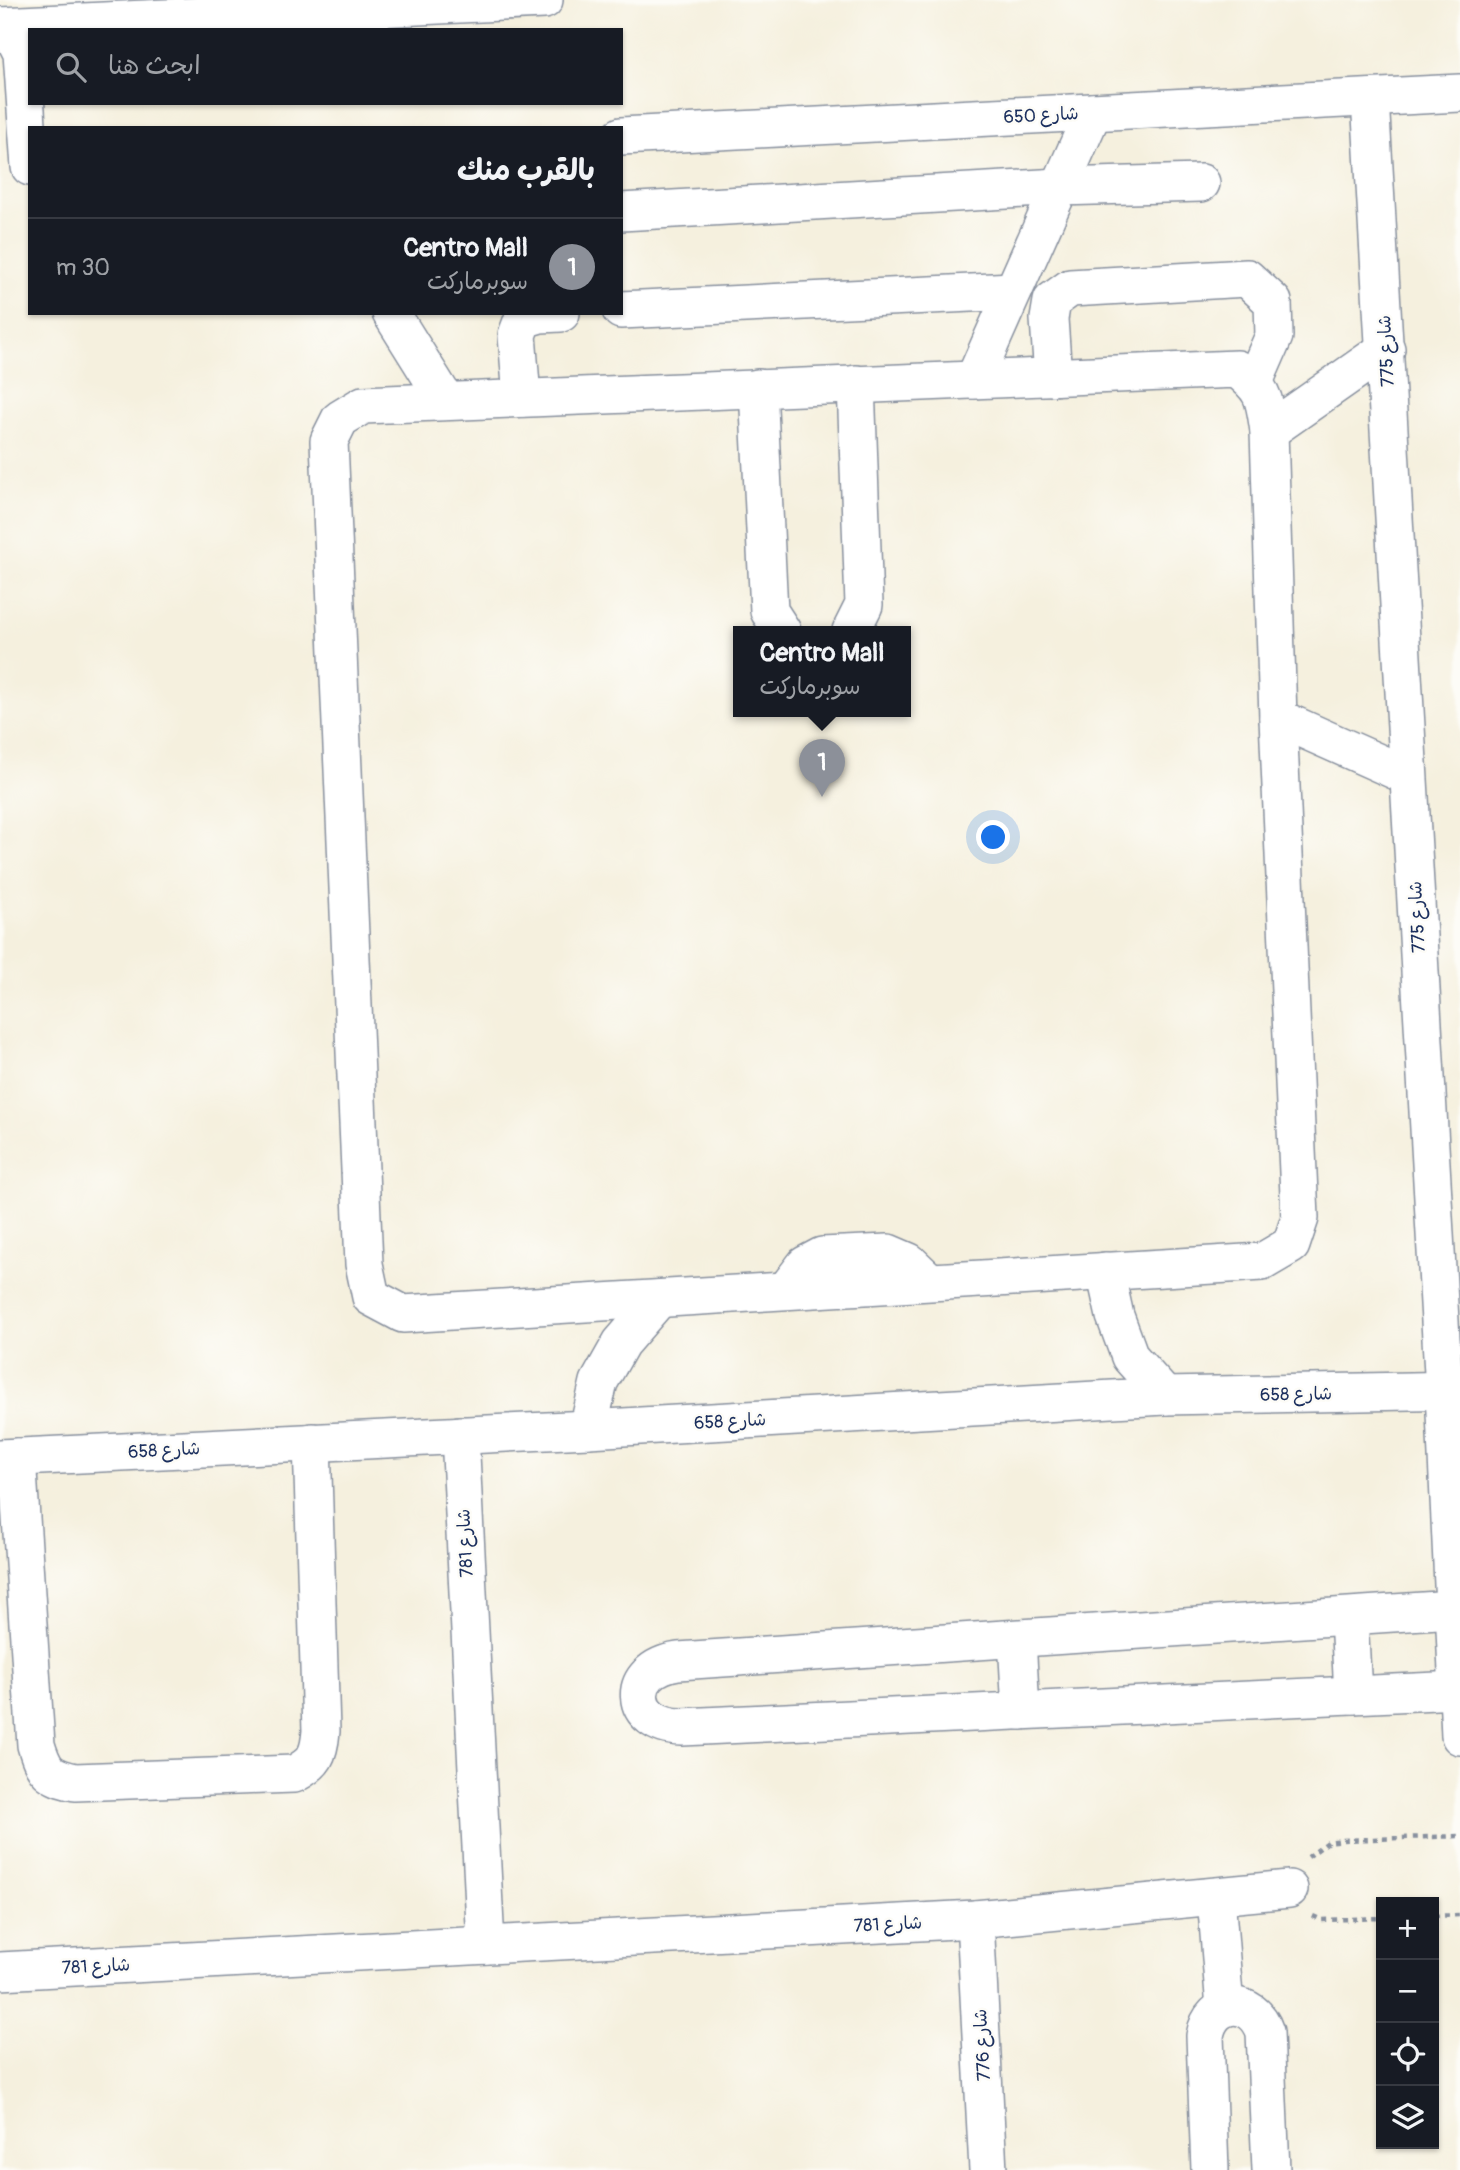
<!DOCTYPE html>
<html lang="ar">
<meta charset="utf-8">
<style>
:root{--surface:#171b24;--page:#20242c;--text:#f1f3f6;--muted:#9ea1a6;--line:#363941;--accent:#8c9099}
body{margin:0;font-family:Pangolin,"Playpen Sans Arabic",sans-serif;background:var(--page);color:var(--text);direction:rtl}
.controls{position:absolute;right:21px;bottom:21px;display:grid;overflow:hidden;border-radius:0px;box-shadow:0 2px 5px #0004}
.controls button{width:63px;height:63px;display:grid;place-items:center;padding:0;border:0;border-bottom:2px solid var(--line);background:var(--surface);color:var(--text);font:35px sans-serif}
.you{position:absolute;left:994px;top:838px;width:24px;height:24px;margin:-18px;border:5px solid #fff;border-radius:50%;background:#1a73e8;box-shadow:0 0 0 10px #1a73e833}
.badge{display:grid;place-items:center;width:46px;height:46px;border-radius:50%;background:var(--accent);color:#fff;font-size:23px;font-weight:700}
.pin{position:absolute;translate:-50% -58px;filter:drop-shadow(0 2px 4px #0008)}
.pin::after{content:'';position:absolute;top:37px;width:24px;height:21px;background:inherit;clip-path:polygon(0 0,100% 0,50% 100%)}
.popup{position:absolute;left:733px;top:626px;width:178px;height:91px;box-sizing:border-box;display:grid;place-content:center;border-radius:0px;background:var(--surface);filter:drop-shadow(0 2px 5px #0005);font-size:23px;white-space:nowrap;color:var(--muted)}
.popup b{font-size:26px;color:var(--text)}
.popup::after{content:'';position:absolute;left:50%;top:100%;margin-left:-14px;border:14px solid transparent;border-top-color:var(--surface)}
.list{margin:0;padding:0;list-style:none}
h2{display:flex;justify-content:space-between;align-items:center;height:91px;margin:0;padding:0 28px;font-size:30px}
h2 small{font-size:23px;font-weight:400;color:var(--muted)}
.list li{display:grid;grid-template-columns:46px 1fr auto;gap:21px;align-items:center;box-sizing:border-box;height:98px;padding:0 28px;border-top:2px solid var(--line)}
.list b{display:block;font-size:26px;white-space:nowrap}
.list p{margin:0;font-size:23px;white-space:nowrap;color:var(--muted)}
.list em{font-size:23px;font-style:normal;color:var(--muted)}
.icon{flex:none;width:38px;height:38px;fill:none;stroke:currentColor;stroke-width:2;stroke-linecap:round;stroke-linejoin:round}
.map{position:relative;flex:none;width:1460px;height:2170px;overflow:hidden;direction:ltr}
.search{position:absolute;background:var(--surface);box-shadow:0 2px 5px #0004;left:28px;top:28px;width:595px;height:77px;display:flex;align-items:center;gap:18px;box-sizing:border-box;padding:0 24px;border-radius:0px;color:var(--muted);font-size:26px}
.panel{position:absolute;background:var(--surface);box-shadow:0 2px 5px #0004;left:28px;top:126px;width:595px;height:189px;border-radius:0px;direction:rtl}
.map>svg:first-child{display:block}
.lines{fill:none;stroke-linecap:round;stroke-linejoin:round}
.minor-casing{stroke:#88909e;stroke-width:40}
.path{stroke:#88909e;stroke-width:4.5;stroke-dasharray:5 5;stroke-linecap:butt}
.minor{stroke:#fff;stroke-width:37}
.labels{text-anchor:middle;stroke-width:5;stroke-linejoin:round;paint-order:stroke}
.street-label{font-size:18px;fill:#1b2f5e;stroke:#fdfcf7}
</style>
<div class="map">
<svg width="1460" height="2170" viewBox="0 0 1460 2170">
<rect width="100%" height="100%" fill="#fdfcf7"/>
<filter id="ink" filterUnits="userSpaceOnUse"><feTurbulence type="fractalNoise" baseFrequency=".0143" numOctaves="2"/><feDisplacementMap in="SourceGraphic" scale="14" xChannelSelector="R" yChannelSelector="G"/><feConvolveMatrix kernelMatrix="1 2 1 2 8 2 1 2 1" color-interpolation-filters="sRGB"/></filter>
<filter id="wash" filterUnits="userSpaceOnUse"><feTurbulence type="fractalNoise" baseFrequency=".00686" numOctaves="4" result="noise"/><feDisplacementMap in="SourceGraphic" scale="28" xChannelSelector="R" yChannelSelector="G"/><feGaussianBlur stdDeviation="1.57" result="paint"/><feColorMatrix in="noise" values="0 0 0 0 0 0 0 0 0 0 0 0 0 0 0 0 0 1.4 0 .05"/><feComposite in="paint" operator="in"/></filter>
<g filter="url(#wash)">
<rect width="100%" height="100%" fill="#f5f0de"/>
</g>
<g filter="url(#ink)">
<g class="lines">
<defs>
<g id="minor">
<path d="M0,26L544,0"/>
<path d="M1,26L15,39L22,53L30,167"/>
<path d="M1370,98L1444,1391L1460,1736"/>
<path d="M621,136L1460,93"/>
<path d="M621,212L1059,187L1201,183"/>
<path d="M621,310L1013,291"/>
<path d="M391,313L446,401"/>
<path d="M1237,369C1265,391 1264,398 1269,431L1278,718L1300,1218L1291,1245L1262,1262L403,1314L371,1297L364,1264L329,441L340,419L363,405Z"/>
<path d="M1053,377L1049,319L1052,301L1070,288L1247,278L1273,302L1274,336L1254,382"/>
<path d="M974,380L1093,112"/>
<path d="M758,388L769,611L782,631"/>
<path d="M522,398L517,335L523,319L540,314L561,313"/>
<path d="M1269,431L1386,349"/>
<path d="M851,631L864,605L856,384"/>
<path d="M1278,718L1408,776"/>
<path d="M1105,1271L1115,1316L1130,1357L1165,1396"/>
<path d="M786,1290L805,1265L822,1256L888,1253L909,1262L929,1281"/>
<path d="M588,1429L599,1382L621,1343L659,1299"/>
<path d="M460,1435L486,1945"/>
<path d="M17,1457L36,1745C44,1771 48,1776 75,1782L294,1774C315,1763 319,1755 321,1731L312,1442"/>
<path d="M0,1458L588,1429L1165,1396L1460,1390"/>
<path d="M1453,1609L678,1661C624,1669 628,1726 682,1727L1458,1690"/>
<path d="M1349,1617L1353,1695"/>
<path d="M1017,1639L1021,1711"/>
<path d="M1216,1897L1225,2008"/>
<path d="M975,1919L988,2170"/>
<path d="M0,1971L975,1919L1289,1889"/>
<path d="M1210,2170L1205,2036C1211,1998 1253,1996 1265,2032L1271,2170"/>
</g>
</defs>
<use href="#minor" class="minor-casing"/>
<g class="path">
<path d="M1308,1857L1328,1842L1343,1840L1460,1836"/>
<path d="M1313,1916L1322,1920L1381,1918"/>
<path d="M1434,1916L1460,1915"/>
</g>
<use href="#minor" class="minor"/>
</g>
</g>
<g class="labels">
<g class="street-label">
<text transform="translate(1041 115) rotate(-3)" y="6">شارع 650</text>
<text transform="translate(1386 351) rotate(-93)" y="6">شارع 775</text>
<text transform="translate(1417 917) rotate(-93)" y="6">شارع 775</text>
<text transform="translate(1296 1394) rotate(-1)" y="6">شارع 658</text>
<text transform="translate(730 1421) rotate(-3)" y="6">شارع 658</text>
<text transform="translate(164 1450) rotate(-3)" y="6">شارع 658</text>
<text transform="translate(465 1543) rotate(-93)" y="6">شارع 781</text>
<text transform="translate(888 1924) rotate(-3)" y="6">شارع 781</text>
<text transform="translate(96 1966) rotate(-3)" y="6">شارع 781</text>
<text transform="translate(982 2045) rotate(-93)" y="6">شارع 776</text>
</g>
</g>
</svg>
<div class="controls">
<button>+</button>
<button>−</button>
<button><svg class="icon" aria-label="locate" viewBox="0 0 24 24"><circle cx="12" cy="12" r="6"/><path d="M12 2v4M12 18v4M2 12h4M18 12h4"/></svg></button>
<button><svg class="icon" aria-label="layers" viewBox="0 0 24 24"><path d="M12 4l9 5-9 5-9-5zM3 14l9 5 9-5"/></svg></button>
</div>
<div class="you"></div>
<div class="pin badge" style="left:822px;top:797px">1</div>
<div class="popup"><b>Centro Mall</b>سوبرماركت</div>
<div class="search"><svg class="icon" aria-label="search" viewBox="0 0 24 24"><circle cx="10" cy="10" r="6"/><path d="M15 15l6 6"/></svg>ابحث هنا</div>
<section class="panel">
<h2>بالقرب منك<small></small></h2>
<ul class="list">
<li><span class="badge">1</span><div><b>Centro Mall</b><p>سوبرماركت</p></div><em>30 m</em></li>
</ul>
</section>
</div>
